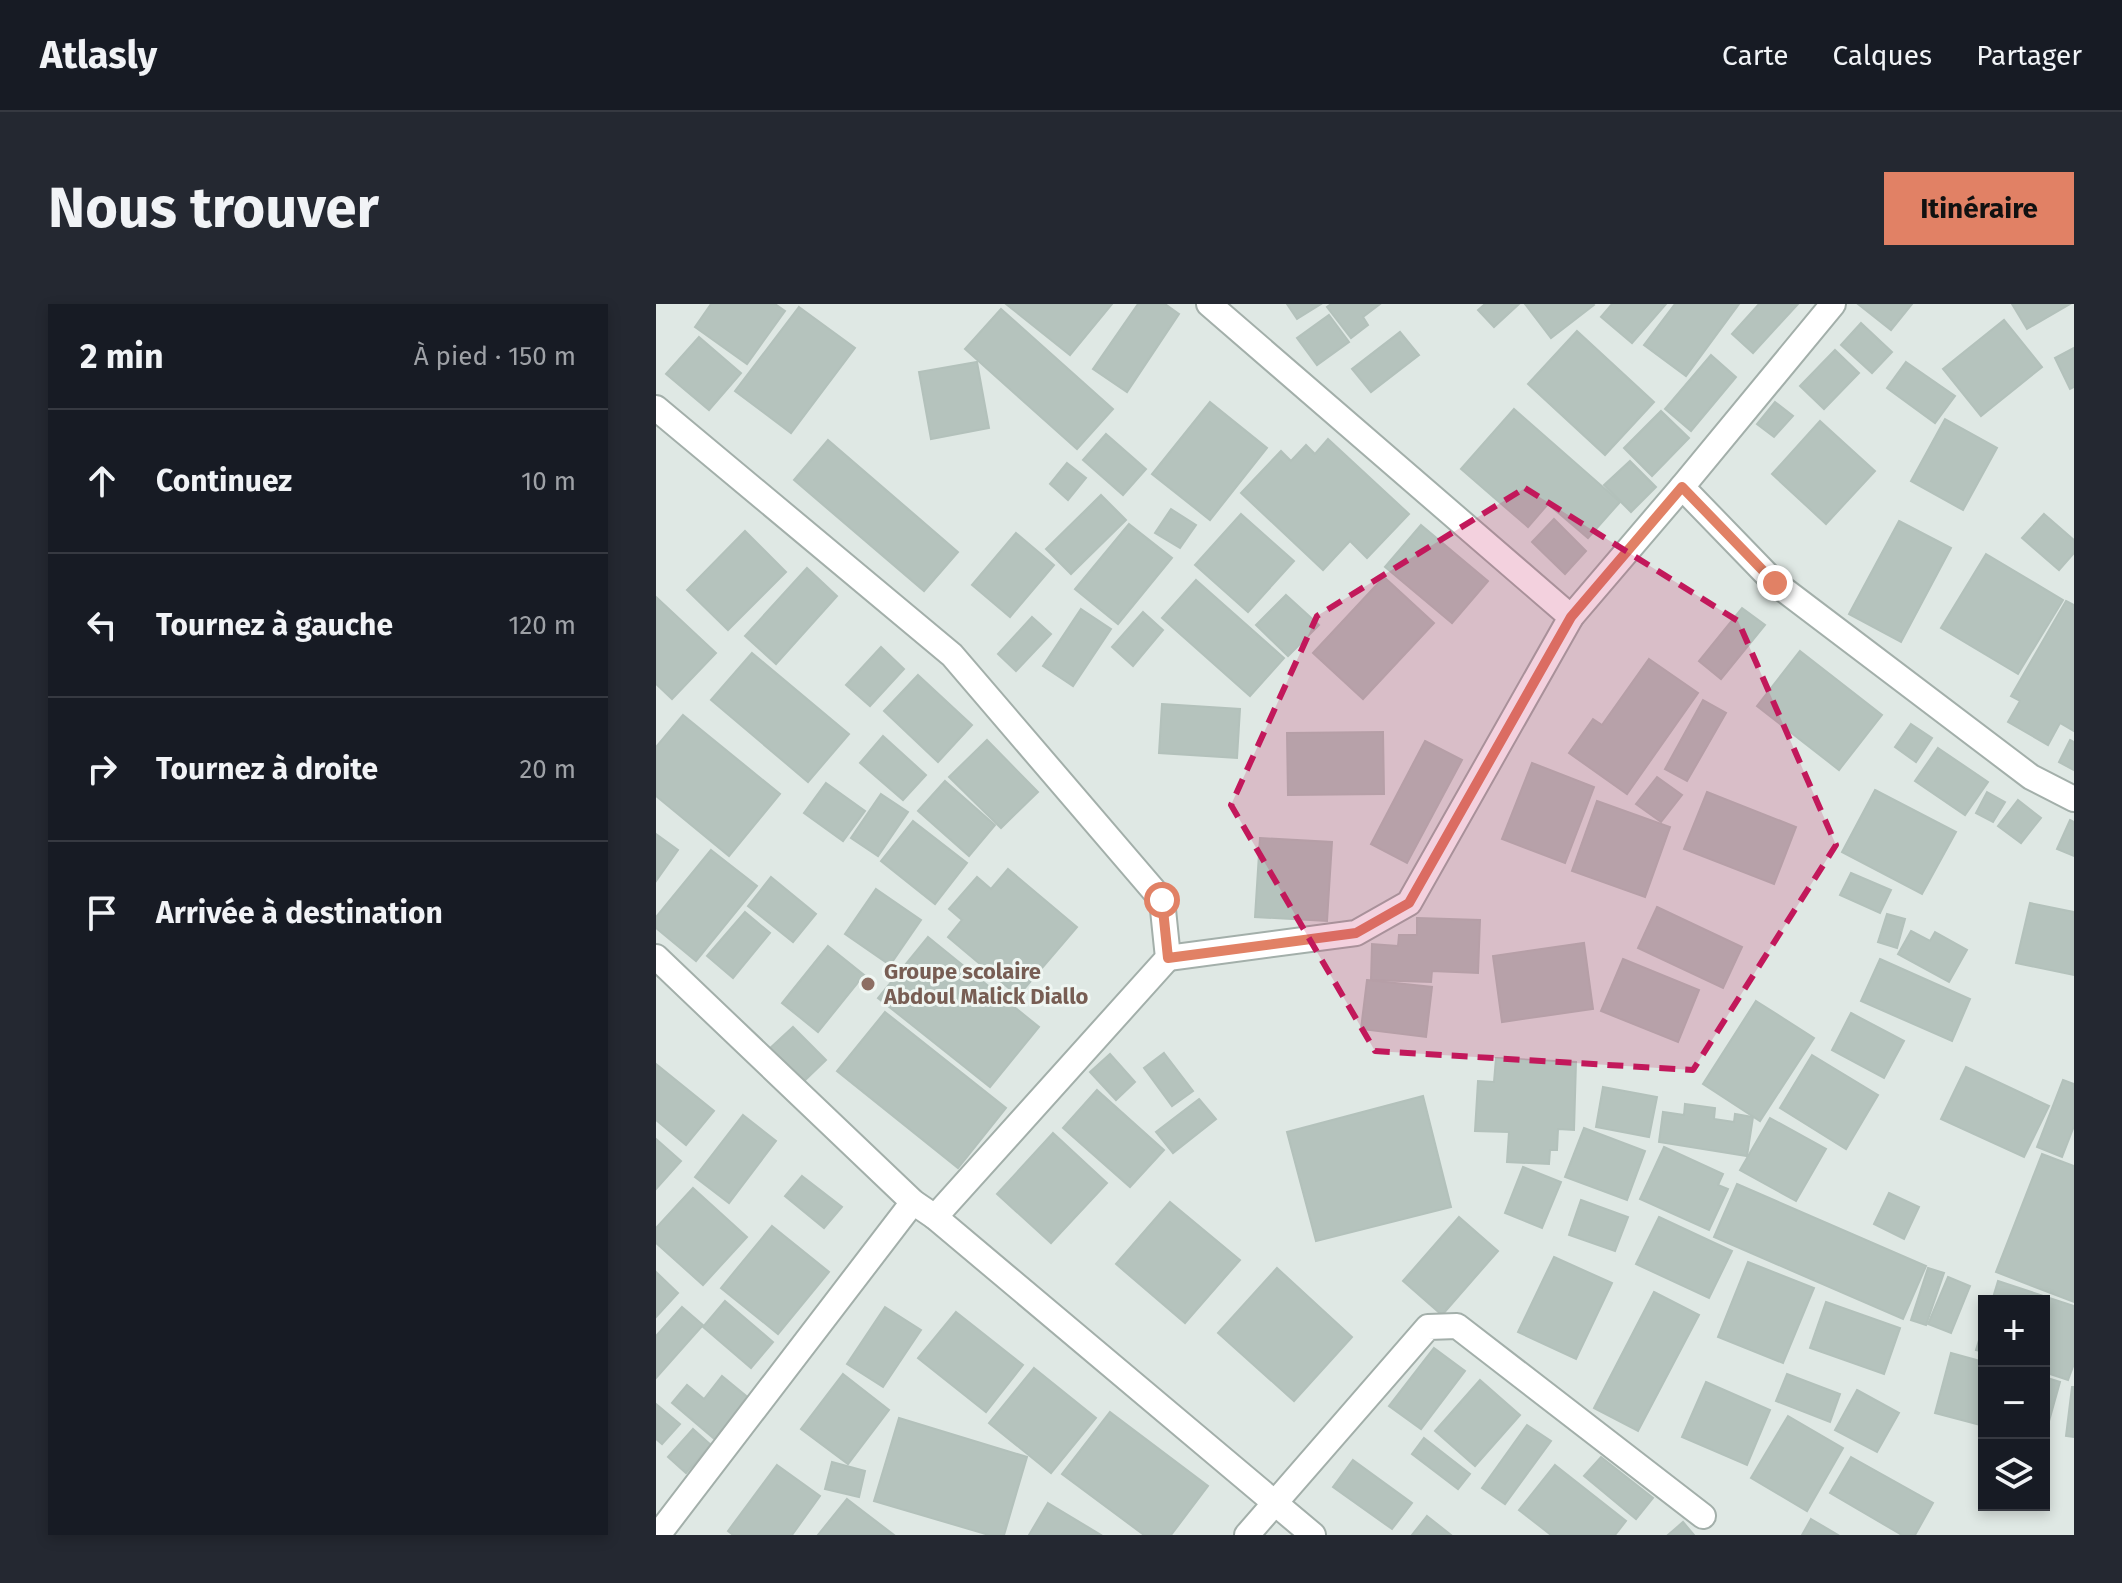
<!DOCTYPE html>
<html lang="fr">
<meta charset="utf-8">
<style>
:root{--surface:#171b24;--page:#242831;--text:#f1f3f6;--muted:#9ea1a6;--line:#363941;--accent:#e18165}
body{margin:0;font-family:"Fira Sans",sans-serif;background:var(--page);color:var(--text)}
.controls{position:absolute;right:24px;bottom:24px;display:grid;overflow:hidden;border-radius:0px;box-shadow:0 4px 12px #0003}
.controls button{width:72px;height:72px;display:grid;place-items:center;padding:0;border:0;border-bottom:2px solid var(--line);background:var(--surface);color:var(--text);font:40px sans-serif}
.stop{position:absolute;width:24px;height:24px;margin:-18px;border:6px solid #e18165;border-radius:50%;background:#fff}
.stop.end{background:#e18165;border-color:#fff;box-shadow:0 2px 8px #0008}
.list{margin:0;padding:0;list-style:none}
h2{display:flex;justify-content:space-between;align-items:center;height:104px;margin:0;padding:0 32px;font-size:34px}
h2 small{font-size:26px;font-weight:400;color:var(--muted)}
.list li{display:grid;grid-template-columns:52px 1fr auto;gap:24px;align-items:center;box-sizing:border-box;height:144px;padding:0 32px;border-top:2px solid var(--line)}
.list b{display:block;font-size:30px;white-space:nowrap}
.list em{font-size:26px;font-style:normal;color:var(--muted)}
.icon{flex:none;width:44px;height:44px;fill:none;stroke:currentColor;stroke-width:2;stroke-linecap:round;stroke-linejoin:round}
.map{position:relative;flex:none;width:1418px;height:1231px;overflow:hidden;border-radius:0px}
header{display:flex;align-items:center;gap:48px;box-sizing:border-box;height:112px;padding:0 40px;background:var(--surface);border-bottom:2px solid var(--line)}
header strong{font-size:38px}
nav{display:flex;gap:44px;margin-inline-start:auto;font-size:28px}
.intro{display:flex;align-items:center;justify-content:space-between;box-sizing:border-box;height:192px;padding:0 48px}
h1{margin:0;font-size:56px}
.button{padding:20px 36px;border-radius:0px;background:var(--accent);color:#111;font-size:28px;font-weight:700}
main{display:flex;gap:48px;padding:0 48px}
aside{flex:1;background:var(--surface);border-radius:0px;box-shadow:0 4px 12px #0003}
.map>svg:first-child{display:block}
.building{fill:#b5c3bd;stroke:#b3c1bb;stroke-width:2}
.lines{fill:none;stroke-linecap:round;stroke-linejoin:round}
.minor-casing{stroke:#a3afaa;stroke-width:28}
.minor{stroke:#fff;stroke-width:24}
.route{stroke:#e18165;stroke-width:10}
.marked{fill:#c2185b;fill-opacity:0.2;stroke:#c2185b;stroke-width:6;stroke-dasharray:16 10;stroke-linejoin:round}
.education-dot{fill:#8d6e63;stroke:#eff6f2;stroke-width:3}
.labels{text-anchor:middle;stroke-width:6;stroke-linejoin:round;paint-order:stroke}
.education-label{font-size:22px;font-weight:bold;fill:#785e54;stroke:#eff6f2;text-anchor:start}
</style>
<header>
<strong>Atlasly</strong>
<nav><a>Carte</a><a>Calques</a><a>Partager</a></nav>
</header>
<div class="intro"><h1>Nous trouver</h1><a class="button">Itinéraire</a></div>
<main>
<aside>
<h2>2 min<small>À pied · 150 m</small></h2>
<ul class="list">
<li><svg class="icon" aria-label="ahead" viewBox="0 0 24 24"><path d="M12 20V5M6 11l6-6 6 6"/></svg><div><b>Continuez</b></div><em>10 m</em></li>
<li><svg class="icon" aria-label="left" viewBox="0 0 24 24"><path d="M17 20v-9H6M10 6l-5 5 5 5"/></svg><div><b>Tournez à gauche</b></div><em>120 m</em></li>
<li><svg class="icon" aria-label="right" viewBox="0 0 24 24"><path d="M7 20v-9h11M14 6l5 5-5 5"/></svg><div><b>Tournez à droite</b></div><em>20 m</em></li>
<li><svg class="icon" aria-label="arrive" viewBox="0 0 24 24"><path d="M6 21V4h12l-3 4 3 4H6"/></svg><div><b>Arrivée à destination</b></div></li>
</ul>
</aside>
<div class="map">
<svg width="1418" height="1231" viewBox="0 0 1418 1231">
<rect width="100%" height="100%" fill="#dfe8e4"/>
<g class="building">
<path d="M55,0H119L129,7L91,60L39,23Z"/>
<path d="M350,0H456L414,51Z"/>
<path d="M482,0H509L523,10L471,88L437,65Z"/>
<path d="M631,0H665L641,15Z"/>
<path d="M675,0H724L707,13L712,21L695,34L671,3Z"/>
<path d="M829,0H863L838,23L822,6Z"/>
<path d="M869,0H937L938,1L895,34Z"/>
<path d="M956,0H1010L976,39L945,13Z"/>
<path d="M1019,0H1083L1030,72L988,41Z"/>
<path d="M1103,0H1142L1097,49L1076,30Z"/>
<path d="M1202,0H1256L1235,26Z"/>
<path d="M1356,0H1414L1371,25Z"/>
<path d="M143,3L199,44L135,129L79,87Z"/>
<path d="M345,5L457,105L421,145L309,45Z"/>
<path d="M673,11L693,38L661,61L641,34Z"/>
<path d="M1348,16L1386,63L1325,112L1287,65Z"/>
<path d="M1205,19L1236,48L1216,69L1185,41Z"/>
<path d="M921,27L998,98L949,151L872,80Z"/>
<path d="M744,28L763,51L715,88L696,65Z"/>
<path d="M43,33L85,69L53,106L10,70Z"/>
<path d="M1418,44V83L1414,85L1399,54Z"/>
<path d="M1179,46L1203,69L1168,105L1144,82Z"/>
<path d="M1055,51L1080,73L1035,127L1009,105Z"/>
<path d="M321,58L333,124L275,135L263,68Z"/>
<path d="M1250,58L1299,92L1279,119L1231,84Z"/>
<path d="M554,98L611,144L554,216L496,170Z"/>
<path d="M1119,98L1137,112L1118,133L1101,120Z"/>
<path d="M858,105L964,198L932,234L892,200L872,223L805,165Z"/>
<path d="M1005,107L1033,134L996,172L968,144Z"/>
<path d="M1289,115L1341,144L1307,206L1255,177Z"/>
<path d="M1164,117L1219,167L1170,220L1116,170Z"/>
<path d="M450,130L490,165L467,191L427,156Z"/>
<path d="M672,135L753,210L711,254L694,237L667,266L585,189L625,147L635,157L650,141L659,150Z"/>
<path d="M172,136L302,248L268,287L138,176Z"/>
<path d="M974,157L1000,183L975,208L948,181Z"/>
<path d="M411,159L430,174L412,196L394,180Z"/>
<path d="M445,191L470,216L415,270L390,245Z"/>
<path d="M515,205L540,221L524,244L499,229Z"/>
<path d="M585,210L638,257L592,308L539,261Z"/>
<path d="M1388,210L1418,236V249L1403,266L1366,234Z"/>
<path d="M898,215L930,247L909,270L876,238Z"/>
<path d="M1243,217L1295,244L1245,338L1193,310Z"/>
<path d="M473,220L516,254L462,320L419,285Z"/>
<path d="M765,221L832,277L796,319L729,263Z"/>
<path d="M89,227L130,268L72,326L31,286Z"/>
<path d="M360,229L398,261L354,313L316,281Z"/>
<path d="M1330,250L1407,296L1362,370L1285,324Z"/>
<path d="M151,264L181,292L120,360L89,332Z"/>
<path d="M728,273L778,319L707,395L657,349Z"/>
<path d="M540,276L628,354L594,392L506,314Z"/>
<path d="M630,291L663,321L632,352L600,321Z"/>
<path d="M0,293L60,349L16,395L0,380Z"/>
<path d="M1410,297L1418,301V427L1404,419L1392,441L1352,418L1364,397L1355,392Z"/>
<path d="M1086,304L1109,321L1065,375L1043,357Z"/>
<path d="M425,305L455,325L417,382L387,362Z"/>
<path d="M487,308L507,326L477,362L456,343Z"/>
<path d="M376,313L395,330L360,367L342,350Z"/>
<path d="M225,343L248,365L214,402L190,381Z"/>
<path d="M1144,347L1226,411L1183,466L1101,402Z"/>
<path d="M96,349L193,430L152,478L55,396Z"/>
<path d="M993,355L1042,389L971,490L913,449L937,415L946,421Z"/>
<path d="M262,371L316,421L282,458L228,407Z"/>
<path d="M1047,396L1070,409L1031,477L1009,465Z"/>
<path d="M506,400L584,405L581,454L503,449Z"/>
<path d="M27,411L124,490L73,552L0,492V443Z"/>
<path d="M1255,420L1276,434L1260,458L1239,443Z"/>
<path d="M727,428L728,490L632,491L631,429Z"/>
<path d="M227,432L270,471L247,496L204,459Z"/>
<path d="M331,436L382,488L345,524L293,473Z"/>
<path d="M1414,436L1418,438V466L1403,458Z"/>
<path d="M769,437L806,456L751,559L715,540Z"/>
<path d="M1282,444L1332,478L1309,511L1259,477Z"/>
<path d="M876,459L938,483L909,559L846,535Z"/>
<path d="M1001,473L1026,491L1005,518L980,500Z"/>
<path d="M289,477L339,521L313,552L262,507Z"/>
<path d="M170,479L209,507L187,537L148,509Z"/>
<path d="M1219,486L1300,528L1266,590L1186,548Z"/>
<path d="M1051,488L1140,523L1118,580L1028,545Z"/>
<path d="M1331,488L1349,498L1337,518L1320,509Z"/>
<path d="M225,490L252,508L222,552L195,534Z"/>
<path d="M1362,496L1385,514L1365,539L1342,522Z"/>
<path d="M941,497L1014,523L989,593L916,567Z"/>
<path d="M1414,516L1418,518V552L1401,545Z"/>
<path d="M257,517L311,559L279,600L225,557Z"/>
<path d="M0,530L22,546L0,577Z"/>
<path d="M604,534L676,538L671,617L599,613Z"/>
<path d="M55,546L101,582L40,657L0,624V613Z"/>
<path d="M352,565L421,623L362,692L292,633L306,616L293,605L321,573L335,585Z"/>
<path d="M1195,569L1235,586L1224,609L1184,591Z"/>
<path d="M115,573L160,610L137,638L92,602Z"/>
<path d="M220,585L265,616L234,661L189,630Z"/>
<path d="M1374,599L1418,608V671L1360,659Z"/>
<path d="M1001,603L1086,643L1067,684L982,644Z"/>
<path d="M89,608L114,629L77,674L51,652Z"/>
<path d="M1231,610L1249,615L1241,644L1222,638Z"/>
<path d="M761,614L824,616L822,669L776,667L775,678L715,676L716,640L742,642L743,631H761Z"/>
<path d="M1255,627L1274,637L1279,628L1311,646L1293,678L1242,650Z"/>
<path d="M272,633L383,723L334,783L222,694Z"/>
<path d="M928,639L937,705L846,718L837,652Z"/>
<path d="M172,642L208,671L162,728L126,699Z"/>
<path d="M967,655L1043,686L1022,738L945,707Z"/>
<path d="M1224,655L1314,695L1296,737L1205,697Z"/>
<path d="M711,676L776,683L770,733L705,725Z"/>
<path d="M1100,697L1158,734L1104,817L1047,780Z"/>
<path d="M229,708L350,804L302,864L181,767Z"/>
<path d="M1195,709L1248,737L1228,774L1176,746Z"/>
<path d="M137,723L170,756L145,780L112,746Z"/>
<path d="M508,749L537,787L516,802L488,764Z"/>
<path d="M454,750L479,778L460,796L434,768Z"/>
<path d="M1156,751L1222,791L1190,845L1124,804Z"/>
<path d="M840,754L920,758L918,826L902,825L901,846H894L893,860L851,858L853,828L819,827L822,777L838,778Z"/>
<path d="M0,760L58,807L30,841L0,816Z"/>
<path d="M1310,763L1393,802L1368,853L1285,815Z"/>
<path d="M1407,776L1418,780V822L1406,853L1381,843Z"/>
<path d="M947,783L1001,793L993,833L940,823Z"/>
<path d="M441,786L508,846L474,883L407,824Z"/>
<path d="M767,792L795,903L660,937L631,828Z"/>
<path d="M543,795L560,815L517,849L500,828Z"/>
<path d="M1029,800L1059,804L1058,815L1078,818L1079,810L1097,813L1091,852L1003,838L1007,808L1028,811Z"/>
<path d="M87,811L120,837L73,899L39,873Z"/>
<path d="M1114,814L1170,845L1140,897L1084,866Z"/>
<path d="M928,824L989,847L971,896L909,873Z"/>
<path d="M397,829L451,879L395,939L341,890Z"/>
<path d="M0,835L25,857L0,885Z"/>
<path d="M1008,843L1067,870L1062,881L1072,885L1053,926L984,895Z"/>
<path d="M1386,850L1418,862V998L1340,968Z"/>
<path d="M867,863L905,878L886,924L849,909Z"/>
<path d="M146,872L186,903L168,924L129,892Z"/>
<path d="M1081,880L1270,962L1247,1015L1058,933Z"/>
<path d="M37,884L91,933L47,981L0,939V924Z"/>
<path d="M1233,889L1263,903L1248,935L1218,920Z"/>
<path d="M925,896L972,913L959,947L913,931Z"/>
<path d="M514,898L584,956L529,1019L460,960Z"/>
<path d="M803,913L842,947L786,1011L747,977Z"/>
<path d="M1003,913L1076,947L1053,994L980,960Z"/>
<path d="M116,922L173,968L122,1030L65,984Z"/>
<path d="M898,953L956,979L920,1055L862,1028Z"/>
<path d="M1092,958L1158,984L1127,1059L1062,1033Z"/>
<path d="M621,964L696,1033L638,1097L562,1029Z"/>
<path d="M1272,964L1288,969L1270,1021L1255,1016Z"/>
<path d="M0,968L22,989L0,1013Z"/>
<path d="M1292,973L1314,982L1295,1029L1272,1020Z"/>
<path d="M1342,977L1418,1002V1060L1412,1076L1388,1068V997H1336Z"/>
<path d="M998,988L1043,1011L982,1127L938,1104Z"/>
<path d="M69,997L117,1038L95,1064L47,1023Z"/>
<path d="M1170,998L1244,1024L1228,1070L1154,1044Z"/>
<path d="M26,1003L47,1021L0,1074V1032Z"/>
<path d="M229,1003L265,1026L227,1083L191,1060Z"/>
<path d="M300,1008L367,1061L330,1108L262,1054Z"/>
<path d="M1328,1020V1048L1320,1046Z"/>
<path d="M778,1044L809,1067L765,1125L733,1102Z"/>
<path d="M1295,1049L1328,1058V1122L1279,1109Z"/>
<path d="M378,1064L440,1114L395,1169L333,1119Z"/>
<path d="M187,1070L233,1106L192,1160L145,1125Z"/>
<path d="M1131,1070L1184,1090L1174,1118L1120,1097Z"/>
<path d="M66,1072L95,1096L62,1138L16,1099L31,1081L48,1095Z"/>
<path d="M1388,1073L1404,1078L1388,1135Z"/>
<path d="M824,1076L864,1111L819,1162L779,1127Z"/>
<path d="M1050,1078L1114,1106L1091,1161L1026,1133Z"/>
<path d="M1416,1083H1418V1133L1410,1132Z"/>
<path d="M1201,1086L1243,1109L1221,1148L1179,1126Z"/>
<path d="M0,1100L24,1120L6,1140L0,1135Z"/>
<path d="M454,1108L552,1182L515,1231H488L406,1170Z"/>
<path d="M1132,1112L1187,1144L1151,1207L1095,1174Z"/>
<path d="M243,1114L371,1153L348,1231H333L218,1197Z"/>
<path d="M871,1121L895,1137L849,1200L826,1184Z"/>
<path d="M37,1125L55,1141L30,1169L12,1153Z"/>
<path d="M768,1134L814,1170L802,1185L756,1150Z"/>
<path d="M945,1153L997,1194L980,1215L928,1172Z"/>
<path d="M1195,1153L1277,1199L1259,1231H1246L1174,1189Z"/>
<path d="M697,1156L756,1199L736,1225L677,1183Z"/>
<path d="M176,1158L209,1167L203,1193L169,1185Z"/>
<path d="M121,1161L164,1192L136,1231H77L72,1227Z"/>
<path d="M899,1161L970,1217L959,1231H895L863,1206Z"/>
<path d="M191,1195L238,1231H162Z"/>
<path d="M392,1199L445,1231H373Z"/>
<path d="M771,1212L795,1231H756Z"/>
<path d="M1155,1215L1182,1231H1146Z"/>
<path d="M1027,1218L1038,1231H1012Z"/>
</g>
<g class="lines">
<defs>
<g id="minor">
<path d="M553,0L915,313"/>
<path d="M0,104L296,351L506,596L512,654L279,913"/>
<path d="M1026,183L1119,279L1375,473L1418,495"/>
<path d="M0,653L257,898L279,913L657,1231"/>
<path d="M512,654L700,629L753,599L915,313L1026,183L1177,0"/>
<path d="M2,1231L257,898"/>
<path d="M591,1231L772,1023L801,1022L1047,1212"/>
</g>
</defs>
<use href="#minor" class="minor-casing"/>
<use href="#minor" class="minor"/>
</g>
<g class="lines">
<path class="route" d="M506,596L512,654L700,629L753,599L915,313L1026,183L1119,279"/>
</g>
<path class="marked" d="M869,184L1082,317L1180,541L1037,766L719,747L575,501L661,312Z"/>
<circle class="education-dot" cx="212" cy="680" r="8"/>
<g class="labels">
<g class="education-label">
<text x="228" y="675">Groupe scolaire<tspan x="228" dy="25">Abdoul Malick Diallo</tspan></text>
</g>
</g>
</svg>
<div class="controls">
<button>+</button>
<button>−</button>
<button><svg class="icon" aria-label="layers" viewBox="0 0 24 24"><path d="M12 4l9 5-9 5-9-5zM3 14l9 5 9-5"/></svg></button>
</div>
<div class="stop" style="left:506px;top:596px"></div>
<div class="stop end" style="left:1119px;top:279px"></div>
</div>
</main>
